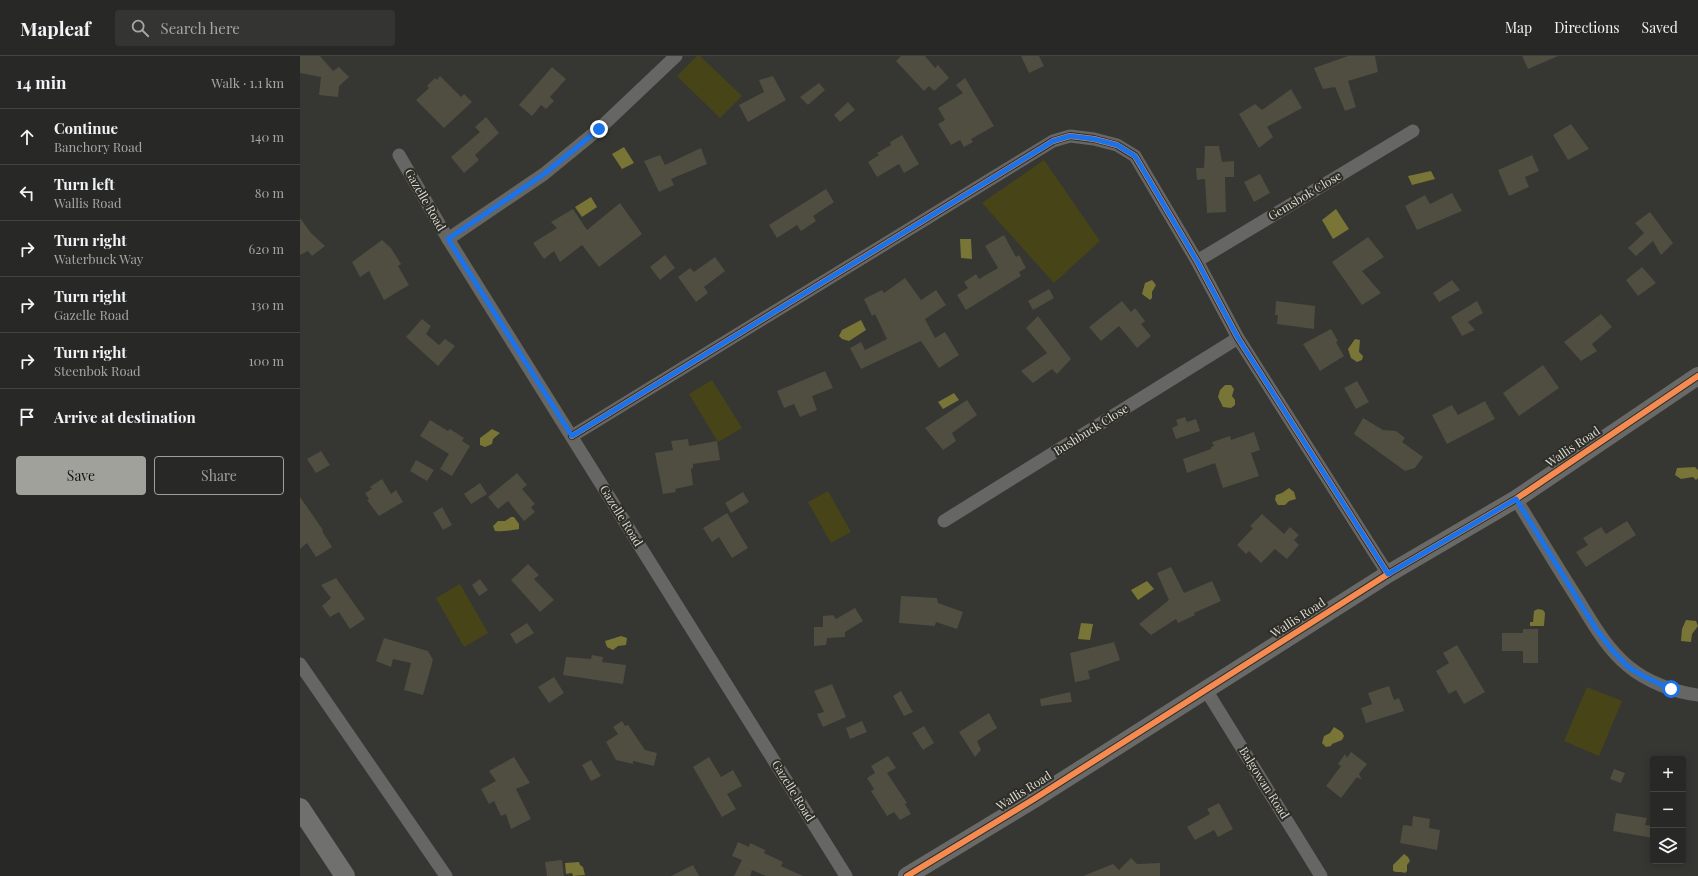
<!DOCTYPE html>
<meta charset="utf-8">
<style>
:root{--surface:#282826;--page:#343432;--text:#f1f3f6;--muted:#a5a6a7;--line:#444443;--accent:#a1a19c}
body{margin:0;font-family:"Playfair Display",serif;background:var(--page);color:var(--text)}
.controls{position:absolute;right:12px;bottom:12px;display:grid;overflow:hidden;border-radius:4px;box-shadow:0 2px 10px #0003}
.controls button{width:36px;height:36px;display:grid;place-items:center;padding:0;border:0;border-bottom:1px solid var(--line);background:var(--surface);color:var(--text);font:20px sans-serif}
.stop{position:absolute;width:12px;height:12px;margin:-9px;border:3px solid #1a73e8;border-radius:50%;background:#fff}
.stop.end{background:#1a73e8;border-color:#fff;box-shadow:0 1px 4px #0008}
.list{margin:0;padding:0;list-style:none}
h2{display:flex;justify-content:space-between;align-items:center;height:52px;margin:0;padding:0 16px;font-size:17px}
h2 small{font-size:13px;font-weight:400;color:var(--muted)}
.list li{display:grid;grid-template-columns:26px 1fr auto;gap:12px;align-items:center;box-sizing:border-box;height:56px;padding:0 16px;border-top:1px solid var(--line)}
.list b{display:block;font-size:15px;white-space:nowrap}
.list p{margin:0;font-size:13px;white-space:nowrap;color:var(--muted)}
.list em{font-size:13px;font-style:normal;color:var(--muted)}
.actions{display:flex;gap:8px;padding:12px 16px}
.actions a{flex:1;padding:9px 0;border:1px solid var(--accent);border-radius:4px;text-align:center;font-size:14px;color:var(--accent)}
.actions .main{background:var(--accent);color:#111}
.icon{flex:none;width:22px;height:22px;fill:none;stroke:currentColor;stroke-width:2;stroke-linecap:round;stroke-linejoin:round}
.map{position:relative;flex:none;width:1398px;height:820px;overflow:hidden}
header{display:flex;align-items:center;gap:24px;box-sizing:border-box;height:56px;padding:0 20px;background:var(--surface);border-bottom:1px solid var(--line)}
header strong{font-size:19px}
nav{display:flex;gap:22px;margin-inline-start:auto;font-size:14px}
.search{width:280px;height:36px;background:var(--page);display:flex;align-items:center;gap:10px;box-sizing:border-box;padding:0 14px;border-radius:4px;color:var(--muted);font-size:15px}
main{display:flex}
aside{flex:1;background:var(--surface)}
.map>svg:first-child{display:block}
.green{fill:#474518}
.water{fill:#787537}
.building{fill:#4f4e40}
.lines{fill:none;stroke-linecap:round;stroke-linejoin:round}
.street{stroke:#666664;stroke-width:13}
.secondary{stroke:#696968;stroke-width:18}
.primary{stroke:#70706e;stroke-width:20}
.cycleway-casing{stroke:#2e2d26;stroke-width:8}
.cycleway{stroke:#f68b52;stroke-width:6}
.route{stroke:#1a73e8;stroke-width:5}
.labels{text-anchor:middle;stroke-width:4;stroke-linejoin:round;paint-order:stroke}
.street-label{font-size:12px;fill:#dadad5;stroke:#2e2d26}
</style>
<header>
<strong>Mapleaf</strong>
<div class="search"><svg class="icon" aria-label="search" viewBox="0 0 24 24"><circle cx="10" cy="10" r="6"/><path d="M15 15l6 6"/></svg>Search here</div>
<nav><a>Map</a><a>Directions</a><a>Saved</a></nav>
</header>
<main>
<aside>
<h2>14 min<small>Walk · 1.1 km</small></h2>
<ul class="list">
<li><svg class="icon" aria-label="ahead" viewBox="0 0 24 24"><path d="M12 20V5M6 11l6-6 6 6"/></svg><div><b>Continue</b><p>Banchory Road</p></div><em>140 m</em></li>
<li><svg class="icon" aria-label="left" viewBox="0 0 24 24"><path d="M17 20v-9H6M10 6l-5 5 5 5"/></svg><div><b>Turn left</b><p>Wallis Road</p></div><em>80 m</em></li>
<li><svg class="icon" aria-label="right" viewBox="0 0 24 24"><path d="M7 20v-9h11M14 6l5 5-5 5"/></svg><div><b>Turn right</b><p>Waterbuck Way</p></div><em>620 m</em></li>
<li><svg class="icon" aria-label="right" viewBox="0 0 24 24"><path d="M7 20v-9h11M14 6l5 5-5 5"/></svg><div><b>Turn right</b><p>Gazelle Road</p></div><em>130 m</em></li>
<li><svg class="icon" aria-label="right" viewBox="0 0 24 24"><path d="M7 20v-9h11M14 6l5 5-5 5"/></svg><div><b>Turn right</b><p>Steenbok Road</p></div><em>100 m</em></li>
<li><svg class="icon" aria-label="arrive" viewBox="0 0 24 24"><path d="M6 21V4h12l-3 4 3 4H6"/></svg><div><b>Arrive at destination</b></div></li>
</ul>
<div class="actions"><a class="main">Save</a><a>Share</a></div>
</aside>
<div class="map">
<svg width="1398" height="820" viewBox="0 0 1398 820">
<rect width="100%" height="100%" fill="#363632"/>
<g class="green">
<path d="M397,0H400L442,40L420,62L377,20Z"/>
<path d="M744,104L800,185L754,227L682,147Z"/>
<path d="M412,324L442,372L418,386L389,338Z"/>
<path d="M528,435L551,476L531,487L508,446Z"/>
<path d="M160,528L188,577L164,591L136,542Z"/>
<path d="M1287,631L1322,645L1299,700L1264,685Z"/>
</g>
<g class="water">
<path d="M324,91L334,107L322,113L312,98Z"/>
<path d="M1131,115L1135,123L1112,129L1108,120Z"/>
<path d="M291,141L297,151L282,161L275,151Z"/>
<path d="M1036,153L1049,173L1033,183L1022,164Z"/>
<path d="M660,183H671L672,203L661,202Z"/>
<path d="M852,224L856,229L852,236V242L850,244L842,238L845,227Z"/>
<path d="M561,264L566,274L549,285L542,283L539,280L542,274Z"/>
<path d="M1055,283L1060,284L1059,296L1063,300L1062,304L1057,306L1051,302L1048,293Z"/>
<path d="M925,329H931L934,333L932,340L935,344V349L931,352L923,351L918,341L920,334Z"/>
<path d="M654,337L659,344L643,353L638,346Z"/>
<path d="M192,373L200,377L193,383L192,388L185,391L180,389V382Z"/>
<path d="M1395,411L1398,414V422L1396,424L1393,421L1381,423L1375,419L1377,412Z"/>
<path d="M989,432L994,436L996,443L989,445L985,449H978L975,444L976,439L982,437Z"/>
<path d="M211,461H214L219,468V473C215,474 199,476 195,475L193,470L198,465H205Z"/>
<path d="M847,525L854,533L838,544L831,534Z"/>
<path d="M1238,553L1243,554L1245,557L1244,570H1230V566H1233L1234,555Z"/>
<path d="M1386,564L1396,565L1398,570L1392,578L1391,586L1381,585L1382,573Z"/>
<path d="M781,567L793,568L790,584L778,583Z"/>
<path d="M321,580L327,582L326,589L318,590L313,594L307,591L305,585Z"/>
<path d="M1034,671L1042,676L1044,680L1042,684L1032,688L1031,690L1026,691L1022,687L1024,680L1030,677Z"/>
<path d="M1104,798L1108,801L1110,805L1107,809V815L1105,817C1101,815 1097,817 1093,815V809Z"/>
<path d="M279,806L280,809L283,811L285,819L273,820L272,817L266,818L265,807Z"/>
</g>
<g class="building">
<path d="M0,0H20L33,15L39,11L49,21L39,30L38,41L19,39L21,21L0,17Z"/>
<path d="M601,0H625L635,12L638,9L649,22L634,35L629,30L624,35L596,5Z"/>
<path d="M721,0H739L744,10L729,17Z"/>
<path d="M1048,0H1075L1078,16L1048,25L1056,51L1045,55L1035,31L1023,33L1014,12Z"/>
<path d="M1222,0H1258L1228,13Z"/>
<path d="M252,11L266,23L250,41L254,45L246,53L241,49L232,60L219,49Z"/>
<path d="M140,20L161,41L164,38L172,46L144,72L116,44L129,32L127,30L135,22L137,24Z"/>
<path d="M473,20L486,44L448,66L439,49L464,36L459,24Z"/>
<path d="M665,22L694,70L671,83L673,86L664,91L660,84L651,89L638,68L645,64L638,52L663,37L656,29Z"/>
<path d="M519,27L525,34L508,49L500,41Z"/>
<path d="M991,33L1002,52L967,71L973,81L959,92L939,58L955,48L962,54Z"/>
<path d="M548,46L555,54L540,66L534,59Z"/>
<path d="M186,61L199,77L175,99L179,104L164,117L151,101L180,76L175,71Z"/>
<path d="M1271,68L1289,93L1268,104L1253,79Z"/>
<path d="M602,79L619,108L604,117L599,108L577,121L568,106L579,99L577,97L591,89L590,86Z"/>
<path d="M905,90H919L922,106L934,105V121H925L926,156L907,157L905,123L897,124L896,112H904Z"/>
<path d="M401,92L407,108L371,123L374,129L359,136L344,105L360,99L365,109Z"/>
<path d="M1232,99L1239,115L1225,121L1229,131L1209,140L1198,114Z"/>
<path d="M960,118L970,137L954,146L944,126Z"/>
<path d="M526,133L534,146L513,160L516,165L501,175L497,169L477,182L469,169Z"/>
<path d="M1152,137L1162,155L1117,174L1105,150L1125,139L1130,148Z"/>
<path d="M320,147L342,178L299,211L282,189L260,206L254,195L244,203L233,187L257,172L251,166L273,153L287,174Z"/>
<path d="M1350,156L1373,187L1361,199L1353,185L1336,200L1328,192L1344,177L1335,167Z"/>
<path d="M0,162L11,177L25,190L12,200L8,195L0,199Z"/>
<path d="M704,179L716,201L719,199L726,212L719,216L721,220L666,254L657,239L668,232L664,226L676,218L679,223L698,212L685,190Z"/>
<path d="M1068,181L1084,201L1062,215L1081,237L1062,249L1032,206Z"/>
<path d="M82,184L91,192L101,208L98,210L109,229L84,244L69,215L60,221L52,206Z"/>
<path d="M365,199L375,212L360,224L350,211Z"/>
<path d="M415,201L425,215L404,231L408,237L396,246L378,221L390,212L394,216Z"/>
<path d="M1342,211L1356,227L1338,240L1326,224Z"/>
<path d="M605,222L621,244L636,234L646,249L625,263L635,282L645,276L659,299L639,312L621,285L561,313L550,292L561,286L565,294L587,283L575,258L572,260L564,243L582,234L584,237Z"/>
<path d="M1152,224L1160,234L1139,246L1133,237Z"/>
<path d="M749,233L754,242L733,254L728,245Z"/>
<path d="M822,245L831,256L835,252L845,265L841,268L851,280L837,292L819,270L801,285L789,271Z"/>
<path d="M976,245L1015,250L1014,273L977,268L978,259H975Z"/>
<path d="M1177,245L1183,257L1168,266L1175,274L1162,280L1151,261Z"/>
<path d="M1301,258L1312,271L1292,288L1297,295L1281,305L1264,286Z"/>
<path d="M738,260L771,303L757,318L752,313L733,327L721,315L747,297L726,272Z"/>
<path d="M122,263L131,270L126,278L139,289L145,283L155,290L138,310L106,281Z"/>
<path d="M1031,273L1038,285L1036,286L1044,300L1020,315L1003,288Z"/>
<path d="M1243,309L1259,332L1219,360L1203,337Z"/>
<path d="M525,315L533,332L512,340L517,354L500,361L494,348L484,352L477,335Z"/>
<path d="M1057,325L1069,346L1056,353L1044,332Z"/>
<path d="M667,344L677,359L652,377L656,385L643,394L625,372Z"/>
<path d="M1185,345L1195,363L1147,388L1132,359L1152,349L1158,359Z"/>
<path d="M885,361L887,366L896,363L900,375L876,383L872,372L878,369L876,364Z"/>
<path d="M1063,362L1083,374L1096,375L1105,382L1102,386L1123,401L1115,412L1105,415L1054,378Z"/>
<path d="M130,364L148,375L150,373L164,382L162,385L170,390L152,420L140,413L149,398L120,380Z"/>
<path d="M954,376L960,394L951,397L959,420L923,432L915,407L887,417L883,403L911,393V391L914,390L912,386L930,380L931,384Z"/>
<path d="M388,383L389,390L417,385L420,404L393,408V412L391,413L393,429L375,433L376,436L363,438L355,397L373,394L371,385Z"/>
<path d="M21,395L30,409L16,417L7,403Z"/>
<path d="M116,404L134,414L127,425L110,415Z"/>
<path d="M217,417L227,429L222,433L235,448L231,451L235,456L224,465L208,445L198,453L188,441Z"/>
<path d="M82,423L91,438L96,434L103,446L79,460L67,444L69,443L65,437L72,433L70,431Z"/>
<path d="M180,427L187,438L171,448L164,438Z"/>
<path d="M443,436L449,446L431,457L425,447Z"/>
<path d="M0,441L23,474L22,475L32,491L16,501L7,487L0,493Z"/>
<path d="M142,451L152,469L143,474L133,457Z"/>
<path d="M427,457L448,492L432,502L419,481L412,486L403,472Z"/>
<path d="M962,458L984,478L990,471L999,479L994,484L999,489L987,503L975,493L961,507L949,495L946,498L937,489L953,472L950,470Z"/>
<path d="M1327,465L1336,479L1286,511L1276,496L1288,489L1283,482L1301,471L1306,478Z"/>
<path d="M228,508L239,519L234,523L254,544L240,556L211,524Z"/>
<path d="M871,511L884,537L912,525L921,545L894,557L895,559L878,567L876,563L851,579L839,568L869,544L857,517Z"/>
<path d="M36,522L65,563L50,573L39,556L30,561L22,550L31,542L21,529Z"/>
<path d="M180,523L188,534L179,540L172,529Z"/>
<path d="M601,540L637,542L638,547L663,556L657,573L636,566L635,570L599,567Z"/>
<path d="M555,552L563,565L545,576V581L527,582L526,589L514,590V571H523V560L533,559L536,563Z"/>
<path d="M227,567L234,577L216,588L210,578Z"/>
<path d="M1223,573H1238V607H1223V595H1202V577H1223Z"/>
<path d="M84,582L128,595L133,604L123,639L104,634L111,607L93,603L91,611L76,605Z"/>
<path d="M814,586L820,604L788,615L790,623L775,626L770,597Z"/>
<path d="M1157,589L1185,636L1164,648L1156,634L1149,638L1136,615L1149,607L1143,597Z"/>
<path d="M292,599L303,601L302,606L326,609L323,628L263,619L266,601L291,603Z"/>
<path d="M254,621L264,637L249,647L238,631Z"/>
<path d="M532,628L546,661L523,671L517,658L524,656L514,635Z"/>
<path d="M1089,630L1094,644L1099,642L1104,655L1066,667L1061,652L1072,648L1068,637Z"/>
<path d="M601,635L613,656L604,660L593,640Z"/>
<path d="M770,636L772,646L741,650L740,643Z"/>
<path d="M689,657L697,672L677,685L681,694L675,701L659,676Z"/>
<path d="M322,665L325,670L328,669L345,694L357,697L354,710L333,705V708L316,704L306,686L318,678L313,671Z"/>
<path d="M562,665L567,676L550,683L546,672Z"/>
<path d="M624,670L634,687L623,694L612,677Z"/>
<path d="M1051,696L1067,708L1059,718L1062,724L1057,721L1041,742L1026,730L1041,710L1038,708L1045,698L1047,702Z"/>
<path d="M588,700L596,712L587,717L607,747L605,748L611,758L600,764L594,756L587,760L571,735L574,733L567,722L575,717L571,710Z"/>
<path d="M214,701L230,727L216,733L231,763L211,773L206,758L201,760L194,745L189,748L181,733L196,725L189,715Z"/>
<path d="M409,701L421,721L433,714L442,730L427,738L436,753L422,761L393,711Z"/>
<path d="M291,704L301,720L291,725L282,709Z"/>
<path d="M1314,713L1325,717L1321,727L1310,723Z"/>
<path d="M919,747L933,773L918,781L914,774L895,784L887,771L910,758L907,753Z"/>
<path d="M1316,757L1347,762L1345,769L1353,770V782L1313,775Z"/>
<path d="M1113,760L1130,763L1129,772L1140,774L1137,794L1100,787L1103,769L1112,770Z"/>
<path d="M438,786L449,791L450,787L465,794L464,797L483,806L481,810L503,820H466L452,814L450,820H434L442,804L432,800Z"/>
<path d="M831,802L837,808L860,807V820H783L813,808L819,814Z"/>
<path d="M262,804L264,820H247L245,806Z"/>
<path d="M393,809L399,820H371Z"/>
</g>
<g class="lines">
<g class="street">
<path d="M99,99L148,183L546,820"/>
<path d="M148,183L244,118L299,73L376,0"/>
<path d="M897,205L1113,75"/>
<path d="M272,380L753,85L770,80L794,83L817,89L835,100L897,205L938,282L1088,518"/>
<path d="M1216,443C1236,476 1256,509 1277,542C1292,566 1306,592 1328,610C1347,626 1374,636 1398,639"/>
<path d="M644,465L938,282"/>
<path d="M0,608L146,820"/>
<path d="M906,634L1021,820"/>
</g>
<path class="secondary" d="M607,820L734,743L1088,518L1216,443L1398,320"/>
<path class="primary" d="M0,752L45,820"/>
<defs>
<g id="cycleway">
<path d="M272,380L753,85L770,80L794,83L817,89L835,100L897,205L938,282L1088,518"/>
<path d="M607,820L734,743L1088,518L1216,443L1398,320"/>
</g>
</defs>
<use href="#cycleway" class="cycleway-casing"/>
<use href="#cycleway" class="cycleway"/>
</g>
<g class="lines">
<path class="route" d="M299,73L244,118L148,183L272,380L753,85L770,80L794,83L817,89L835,100L897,205L938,282L1088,518L1216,443L1296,573L1313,595L1328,611L1345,621L1371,633"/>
</g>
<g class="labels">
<g class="street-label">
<text transform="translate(1005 140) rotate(-31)" y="4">Gemsbok Close</text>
<text transform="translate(125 144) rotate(60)" y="4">Gazelle Road</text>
<text transform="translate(791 374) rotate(-32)" y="4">Bushbuck Close</text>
<text transform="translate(1273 391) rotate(-34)" y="4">Wallis Road</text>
<text transform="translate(321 460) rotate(58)" y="4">Gazelle Road</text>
<text transform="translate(998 562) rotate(-33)" y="4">Wallis Road</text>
<text transform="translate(964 727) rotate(58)" y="4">Balgowan Road</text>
<text transform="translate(493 735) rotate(58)" y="4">Gazelle Road</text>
<text transform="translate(724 735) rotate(-32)" y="4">Wallis Road</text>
</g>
</g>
</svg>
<div class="controls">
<button>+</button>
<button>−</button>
<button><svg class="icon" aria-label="layers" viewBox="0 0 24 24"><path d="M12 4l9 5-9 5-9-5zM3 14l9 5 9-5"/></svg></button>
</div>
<div class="stop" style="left:1371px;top:633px"></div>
<div class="stop end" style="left:299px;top:73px"></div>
</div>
</main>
